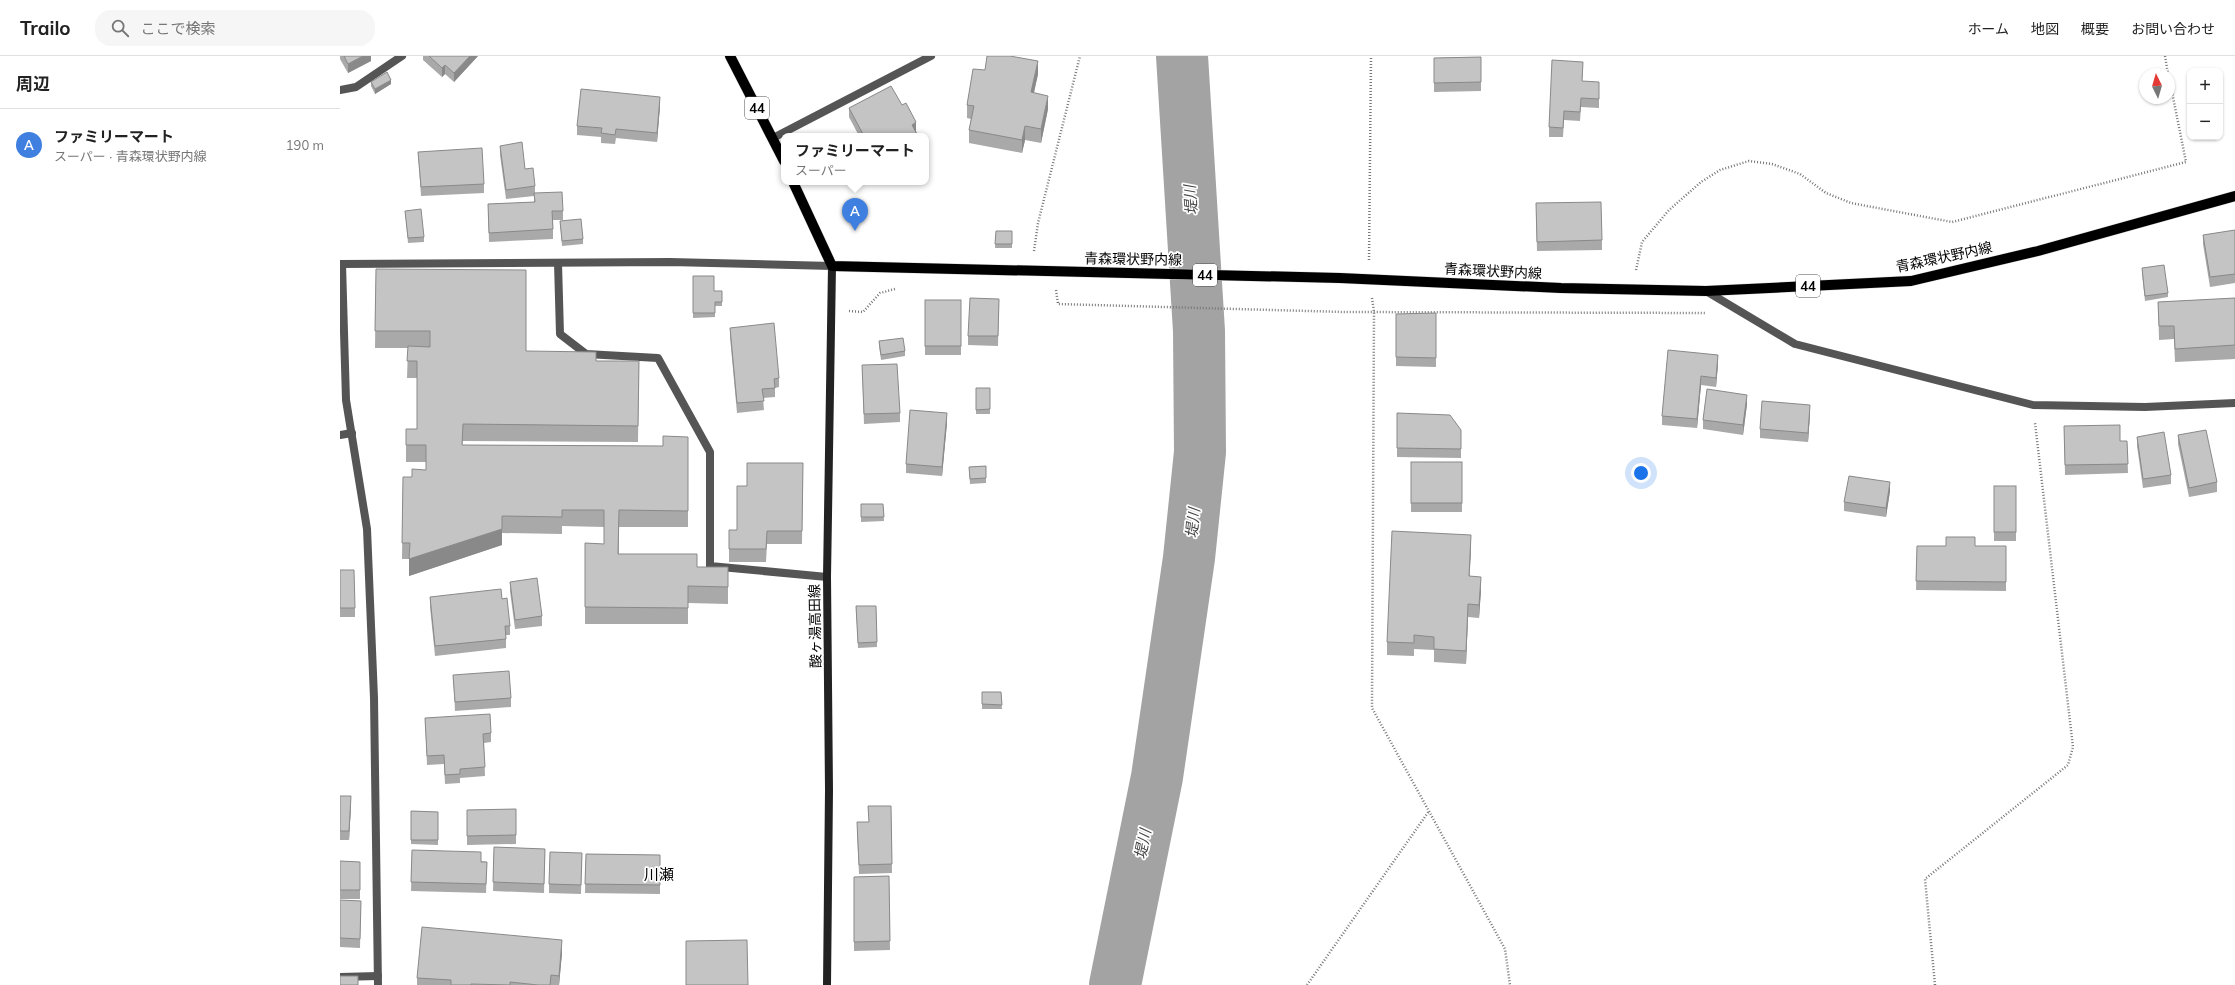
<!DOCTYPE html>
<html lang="ja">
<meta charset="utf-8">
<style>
:root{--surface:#fff;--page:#f6f6f6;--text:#222;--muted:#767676;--line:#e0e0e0;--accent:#0b8043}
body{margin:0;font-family:Mulish,"Noto Sans JP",sans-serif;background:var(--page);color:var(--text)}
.controls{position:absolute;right:12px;top:12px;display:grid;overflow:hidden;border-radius:8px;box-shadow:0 1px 3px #0004}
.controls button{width:36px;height:36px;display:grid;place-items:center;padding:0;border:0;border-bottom:1px solid var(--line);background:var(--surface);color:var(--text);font:20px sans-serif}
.compass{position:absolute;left:1799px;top:12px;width:36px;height:36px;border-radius:50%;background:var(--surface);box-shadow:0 1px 3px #0004;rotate:355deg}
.you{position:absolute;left:1301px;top:417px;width:14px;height:14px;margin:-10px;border:3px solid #fff;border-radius:50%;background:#1a73e8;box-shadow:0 0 0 6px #1a73e833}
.badge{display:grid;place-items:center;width:26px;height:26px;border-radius:50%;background:var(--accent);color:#fff;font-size:13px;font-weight:700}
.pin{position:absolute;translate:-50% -33px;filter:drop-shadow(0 1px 2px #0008)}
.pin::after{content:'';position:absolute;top:21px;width:14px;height:12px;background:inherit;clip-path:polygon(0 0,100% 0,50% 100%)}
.popup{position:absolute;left:441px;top:77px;width:148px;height:52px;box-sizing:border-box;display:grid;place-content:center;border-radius:8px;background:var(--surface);filter:drop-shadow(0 1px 3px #0005);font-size:13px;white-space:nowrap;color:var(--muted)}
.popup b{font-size:15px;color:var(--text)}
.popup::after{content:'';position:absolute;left:50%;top:100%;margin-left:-8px;border:8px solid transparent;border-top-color:var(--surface)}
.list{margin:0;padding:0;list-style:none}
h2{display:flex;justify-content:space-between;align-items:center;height:52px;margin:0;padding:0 16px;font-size:17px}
h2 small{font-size:13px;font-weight:400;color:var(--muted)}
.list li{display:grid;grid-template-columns:26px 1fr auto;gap:12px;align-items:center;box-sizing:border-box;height:72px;padding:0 16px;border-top:1px solid var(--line)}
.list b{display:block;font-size:15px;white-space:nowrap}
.list p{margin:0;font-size:13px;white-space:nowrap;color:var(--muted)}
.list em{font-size:13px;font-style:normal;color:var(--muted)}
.icon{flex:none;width:22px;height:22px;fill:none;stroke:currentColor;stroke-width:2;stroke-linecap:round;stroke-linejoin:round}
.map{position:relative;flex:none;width:1895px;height:929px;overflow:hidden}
header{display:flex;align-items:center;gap:24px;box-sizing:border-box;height:56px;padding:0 20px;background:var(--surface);border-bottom:1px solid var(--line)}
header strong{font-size:19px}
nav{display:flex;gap:22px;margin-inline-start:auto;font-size:14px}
.search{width:280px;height:36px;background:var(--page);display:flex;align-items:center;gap:10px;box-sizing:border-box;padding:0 14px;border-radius:16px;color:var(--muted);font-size:15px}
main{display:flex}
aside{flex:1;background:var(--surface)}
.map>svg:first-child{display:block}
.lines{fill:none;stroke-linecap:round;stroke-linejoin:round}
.river{stroke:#a3a3a3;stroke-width:52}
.primary-casing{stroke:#dbdbdb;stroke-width:11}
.path{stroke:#777;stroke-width:2.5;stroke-dasharray:1 2;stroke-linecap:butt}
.lane{stroke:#555;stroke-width:8}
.street{stroke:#555;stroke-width:8}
.secondary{stroke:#222;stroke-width:8}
.primary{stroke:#000;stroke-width:10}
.wall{fill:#a9a9a9}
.shaded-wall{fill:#898989}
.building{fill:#c4c4c4;stroke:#898989}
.labels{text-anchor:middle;stroke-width:3.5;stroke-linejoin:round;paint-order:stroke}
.shield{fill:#fff;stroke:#4c4c4c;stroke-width:1}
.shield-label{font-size:13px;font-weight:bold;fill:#000}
.street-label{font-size:14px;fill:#000;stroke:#fff}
.water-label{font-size:15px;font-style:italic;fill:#444;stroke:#fff}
.neighbourhood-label{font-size:15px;fill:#000;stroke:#fff}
</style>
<header>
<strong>Trailo</strong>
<div class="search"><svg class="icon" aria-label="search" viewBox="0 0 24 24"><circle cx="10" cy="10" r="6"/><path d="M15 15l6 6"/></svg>ここで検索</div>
<nav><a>ホーム</a><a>地図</a><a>概要</a><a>お問い合わせ</a></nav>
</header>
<main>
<aside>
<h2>周辺<small></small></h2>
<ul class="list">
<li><span class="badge" style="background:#3f7fe0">A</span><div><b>ファミリーマート</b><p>スーパー · 青森環状野内線</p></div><em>190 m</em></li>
</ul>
</aside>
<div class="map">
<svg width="1895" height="929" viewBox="0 0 1895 929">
<rect width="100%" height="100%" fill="#fff"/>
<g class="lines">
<path class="river" d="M775,929L817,721L849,502L860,396L859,275L842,0"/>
<defs>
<g id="primary">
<path d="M390,0L444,105"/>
<path d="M453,126L492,210L1000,222L1221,232L1366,235L1571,225L1698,195L1895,140"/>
</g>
</defs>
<use href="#primary" class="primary-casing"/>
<g class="path">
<path d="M1825,0L1828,18"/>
<path d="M694,195L698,167L740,0"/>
<path d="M1029,204L1031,0"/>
<path d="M1296,214L1302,186L1329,154L1361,126L1380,114L1409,105L1432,108L1460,118L1486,137L1511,147L1612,166L1846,106L1829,21"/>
<path d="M716,234L718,248L1004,256L1365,257"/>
<path d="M1032,242L1034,256L1032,652L1165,893L1170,929"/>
<path d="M509,255L523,256L540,237L555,233"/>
<path d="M967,929L1089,755"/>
<path d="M1595,929L1585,823L1728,709L1733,691L1695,367"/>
</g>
<g class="lane">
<path d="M0,34L16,31L62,0"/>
<path d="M433,82L591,0"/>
<path d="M218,207L220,278L246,298L318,302L370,396V510L487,521"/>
<path d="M0,379L12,377"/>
</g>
<g class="street">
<path d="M0,208L330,206L492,210"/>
<path d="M2,208L6,344L27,473L34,642L38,929"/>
<path d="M1366,235L1455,288L1693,349L1805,351L1895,347"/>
<path d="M0,921L38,920"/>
</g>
<path class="secondary" d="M487,929L489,734L487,521L492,210"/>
<use href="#primary" class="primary"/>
</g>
<g class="wall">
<path d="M0,0H31V5L8,17L0,3Z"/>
<path d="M83,0H138L114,26L105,18L102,21L83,4Z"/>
<path d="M1141,1V35L1094,36V2Z"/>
<path d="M645,14L698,18L694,37L708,53L701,87L685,84L682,97L629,87V74L631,63L627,62V49Z"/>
<path d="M1243,15L1242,25L1259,35V52L1241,51L1240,65L1224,64L1223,81H1209V71Z"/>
<path d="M31,26L51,28L35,38L31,30Z"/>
<path d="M320,50L317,86L276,82L275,88L261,87V81L237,79V70Z"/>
<path d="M509,52L576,75L578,80H519L509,61Z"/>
<path d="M160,90L185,113L195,130V137L223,155V164H213V183L149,186L148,148L194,146V140L166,143L160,99Z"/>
<path d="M78,96L144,128V137L81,140Z"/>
<path d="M65,155L84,181V186L68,187Z"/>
<path d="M1196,157L1262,184V194L1197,195Z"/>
<path d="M220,165L243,183V188L222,190Z"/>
<path d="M1895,174V227L1870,231L1863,188V179Z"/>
<path d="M656,175H672V192H655Z"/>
<path d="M1802,212L1828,237V241L1805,245L1802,217Z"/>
<path d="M36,213L186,295L256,305H299L298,386L123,385L122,389L323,390L348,381V471H279V498L357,511H388V548L348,547V568H245V487L264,488V471L222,470V478L162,477V489L69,520V503H62L63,421H72L86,414V406H66V373H77V322H67L68,292H35Z"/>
<path d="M353,220L374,235H382V250H375V261L353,262Z"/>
<path d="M1895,242V303L1835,306L1834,283L1819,284L1818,246Z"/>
<path d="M659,243L658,290L628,289V280Z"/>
<rect x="585" y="244" width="36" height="55"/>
<path d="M1096,257V311L1056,310V258Z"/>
<path d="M390,272L439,322V331L435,332V341L423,342L424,354L397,357L390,281Z"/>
<path d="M539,285L565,295V300L541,304L539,290Z"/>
<path d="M1328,294L1378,308L1376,331L1361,329L1357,372L1322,369V360Z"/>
<path d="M522,309L560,357V366L524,368Z"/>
<rect x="636" y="332" width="14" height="26"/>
<path d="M1407,348L1403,379L1363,373V364Z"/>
<path d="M1057,357L1121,374V402L1057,401Z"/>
<path d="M1470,358L1468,386L1420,382V373Z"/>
<path d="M607,367L602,420L566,417V408Z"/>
<path d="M1724,370L1780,385H1787L1788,417L1725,419Z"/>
<path d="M1838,379L1877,426V436L1849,441L1838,388Z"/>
<path d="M1797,381L1831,419V428L1803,432L1797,390Z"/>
<rect x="1071" y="406" width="51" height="50"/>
<path d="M463,407L462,488H427L426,506H389V474H397L407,430Z"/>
<path d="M646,410V427L630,428L629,411Z"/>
<rect x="1654" y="430" width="22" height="55"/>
<path d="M1550,435L1546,461L1504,455V446Z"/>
<path d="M521,448H543L544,465L521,466Z"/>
<path d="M1577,490H1666V535L1576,534Z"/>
<path d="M1131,492L1129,520L1141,534L1139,562L1128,561L1126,608L1094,606V594L1074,593V600L1047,599V586Z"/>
<path d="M0,514L15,552V561H0Z"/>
<path d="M170,526L202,560V570L175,573L170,535Z"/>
<path d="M90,541L162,543L170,570V579H166V592L95,600L90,551Z"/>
<path d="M516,550H536L537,591L518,592Z"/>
<path d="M113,619L171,642V651L115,655Z"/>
<path d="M642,636H661L662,653H642Z"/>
<path d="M85,662L151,677V686L144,687L145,720L120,722V727L105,728L104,708L87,709Z"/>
<path d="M0,740L11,749L9,784H0Z"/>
<path d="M528,750H551L552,817L519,818L517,775L529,766Z"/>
<path d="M176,753V788L127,789V754Z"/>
<path d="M71,755L98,756V789L71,788Z"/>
<path d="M154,791L205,793L204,837L153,835Z"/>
<path d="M72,794L147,806L146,837L71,835Z"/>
<path d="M242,797L241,838L209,837V828Z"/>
<path d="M246,798L320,799V838L245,837Z"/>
<path d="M0,805L20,806V843H0Z"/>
<path d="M549,820L550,894L514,895V821Z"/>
<path d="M0,844L21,845L20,892L0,891Z"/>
<path d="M222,897L219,929H77V922Z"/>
</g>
<g class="shaded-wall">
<path d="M23,0H31V5L8,17V8Z"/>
<path d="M130,0H138L114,26V17Z"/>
<path d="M698,5V18L691,49V36Z"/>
<path d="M105,9V18L102,21V12Z"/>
<path d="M51,24V28L35,38V33Z"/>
<path d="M708,40V53L701,87V73Z"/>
<path d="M320,41V50L317,86V77Z"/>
<path d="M576,66V75L572,78V69Z"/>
<path d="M685,70V84L682,97V84Z"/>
<path d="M1378,299V308L1376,331V322Z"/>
<path d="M1361,320V329L1357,372V363Z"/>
<path d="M1407,339V348L1403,379V369Z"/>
<path d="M1470,349V358L1468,386V377Z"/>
<path d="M607,357V367L602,420V411Z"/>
<path d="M1550,426V435L1546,461V452Z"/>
<path d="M162,473V489L69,520V503Z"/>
<path d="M1131,479V492L1129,534V520Z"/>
<path d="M1141,521V534L1139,562V549Z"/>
<path d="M1128,548V561L1126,608V595Z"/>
<path d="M11,740V749L9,784V775Z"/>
<path d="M222,884V897L219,929V920Z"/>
</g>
<g class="building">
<path d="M4,0H23L8,8Z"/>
<path d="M89,0H130L114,17L105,9L102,12Z"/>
<path d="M647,0H670L698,5L691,36L708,40L701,73L685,70L682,84L629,74L634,50L627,49L633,13L645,14Z"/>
<path d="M1141,1V26L1094,27V2Z"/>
<path d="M1212,4L1243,6L1242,25L1259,26V43L1241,42L1240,56L1224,55L1223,72L1209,71Z"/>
<path d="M47,16L51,24L35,33L31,26Z"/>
<path d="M551,30L562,49L566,47L576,66L572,69L578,80H524L509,52Z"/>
<path d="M241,33L320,41L317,77L276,73L275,79L261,77L262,72L237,70Z"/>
<path d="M182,86L185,113L193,112L195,130L166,134L160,90Z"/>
<path d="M142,92L144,128L81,131L78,96Z"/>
<path d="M222,136L223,155H212L213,173L149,177L148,148L195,146L194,137Z"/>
<path d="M1261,146L1262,184L1197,186L1196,147Z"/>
<path d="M81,153L84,181L68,182L65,155Z"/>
<path d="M241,163L243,183L222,185L220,165Z"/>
<path d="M1895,174V218L1870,221L1863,179Z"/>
<path d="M656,175H672V188H655Z"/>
<path d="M1824,209L1828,237L1805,240L1802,212Z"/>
<path d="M36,213L186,214V295L256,296V305H299L298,370L123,368L122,389L323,390V380L348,381V455L279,454L278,498H357V511H388V531L348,530V552L245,551V487L264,488V454H222V461L162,460V473L69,503L70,487H62L63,421H72V413L86,414V389H66V373H77V305H67L68,290L90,291V275H35Z"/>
<path d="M353,220H374V235H382V246H375V257H353Z"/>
<path d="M630,242L659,243L658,280H628Z"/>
<path d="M1895,242V289L1835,293L1834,270H1819L1818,246Z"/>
<rect x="585" y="244" width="36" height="46"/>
<path d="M1096,257V302L1056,301V258Z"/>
<path d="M434,267L439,322L434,323L435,332L422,333L424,345L397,347L390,272Z"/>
<path d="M563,282L565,295L541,299L539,285Z"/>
<path d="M1328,294L1378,299L1376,322L1361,320L1357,363L1322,360Z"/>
<path d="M557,308L560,357L524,358L522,309Z"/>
<path d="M636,332H650V353L636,354Z"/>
<path d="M1367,333L1407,339L1403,369L1363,364Z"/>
<path d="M1422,345L1470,349L1468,377L1420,373Z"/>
<path d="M570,354L607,357L602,411L566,408Z"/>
<path d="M1057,357L1110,359L1121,374V393L1057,392Z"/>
<path d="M1780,369V385H1787L1788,408L1725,409L1724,370Z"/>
<path d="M1866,374L1877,426L1849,432L1838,379Z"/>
<path d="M1824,376L1831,419L1803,423L1797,381Z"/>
<rect x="1071" y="406" width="51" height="41"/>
<path d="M407,407H463L462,475H427L426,493H389V474H397V430H407Z"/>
<path d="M646,410V422L630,423L629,411Z"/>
<path d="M1509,420L1550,426L1546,452L1504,446Z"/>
<rect x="1654" y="430" width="22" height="46"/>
<path d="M521,448H543L544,461H521Z"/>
<path d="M1052,475L1131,479L1129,520L1141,521L1139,549L1128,548L1126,595L1094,593V581L1074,579V587L1047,586Z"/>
<path d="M1606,481H1635V490H1666V526L1576,525L1577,490H1606Z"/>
<path d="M0,514H14L15,552H0Z"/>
<path d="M197,522L202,560L175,564L170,526Z"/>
<path d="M161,533L162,543L167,542L170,570H165L166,583L95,590L90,541Z"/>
<path d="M516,550H536L537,586L518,587Z"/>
<path d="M169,615L171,642L115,646L113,619Z"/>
<path d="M642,636H661L662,649L642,648Z"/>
<path d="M150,658L151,677L143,678L145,711L120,713V718L105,719L104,699L87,700L85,662Z"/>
<path d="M0,740H11L9,775H0Z"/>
<path d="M528,750H551L552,808L519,809L517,766H529Z"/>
<path d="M176,753V779L127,780V754Z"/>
<path d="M71,755L98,756V784H71Z"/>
<path d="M154,791L205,793L204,828L153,826Z"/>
<path d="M72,794L141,796V806H147L146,828L71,826Z"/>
<path d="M210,796L242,797L241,829L209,828Z"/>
<path d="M246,798L320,799V829L245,828Z"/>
<path d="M0,805L20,806V834H0Z"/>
<path d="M549,820L550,885L514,886V821Z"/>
<path d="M0,844L21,845L20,883L0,882Z"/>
<path d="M82,871L222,884L219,920L211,919L210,929H198L170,926V929L131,928V929H111V924L77,922Z"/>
<path d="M407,884L408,929H346V885Z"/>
<rect x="0" y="920" width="18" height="9"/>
</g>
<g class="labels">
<g class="shield">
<rect x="405" y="41" width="24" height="22" rx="3"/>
<rect x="853" y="208" width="24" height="22" rx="3"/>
<rect x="1456" y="219" width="24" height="22" rx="3"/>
</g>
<g class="shield-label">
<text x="417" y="57">44</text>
<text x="865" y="224">44</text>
<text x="1468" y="235">44</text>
</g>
<g class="street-label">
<text transform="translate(1604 201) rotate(-12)" y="5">青森環状野内線</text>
<text transform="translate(793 203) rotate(1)" y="5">青森環状野内線</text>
<text transform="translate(1153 215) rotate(3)" y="5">青森環状野内線</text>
<text transform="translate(475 570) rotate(-91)" y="5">酸ヶ湯高田線</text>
</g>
<g class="water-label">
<text transform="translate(851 144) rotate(-94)" y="5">堤川</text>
<text transform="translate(853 467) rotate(-84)" y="5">堤川</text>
<text transform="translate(803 788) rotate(-79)" y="5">堤川</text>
</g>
<g class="neighbourhood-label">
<text x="319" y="824">川瀬</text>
</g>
</g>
</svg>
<div class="controls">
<button>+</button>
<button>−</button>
</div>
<svg class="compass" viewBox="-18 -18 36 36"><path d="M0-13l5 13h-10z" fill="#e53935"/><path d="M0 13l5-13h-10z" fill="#767676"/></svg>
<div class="you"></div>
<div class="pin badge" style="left:515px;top:175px;background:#3f7fe0">A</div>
<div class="popup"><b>ファミリーマート</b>スーパー</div>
</div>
</main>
